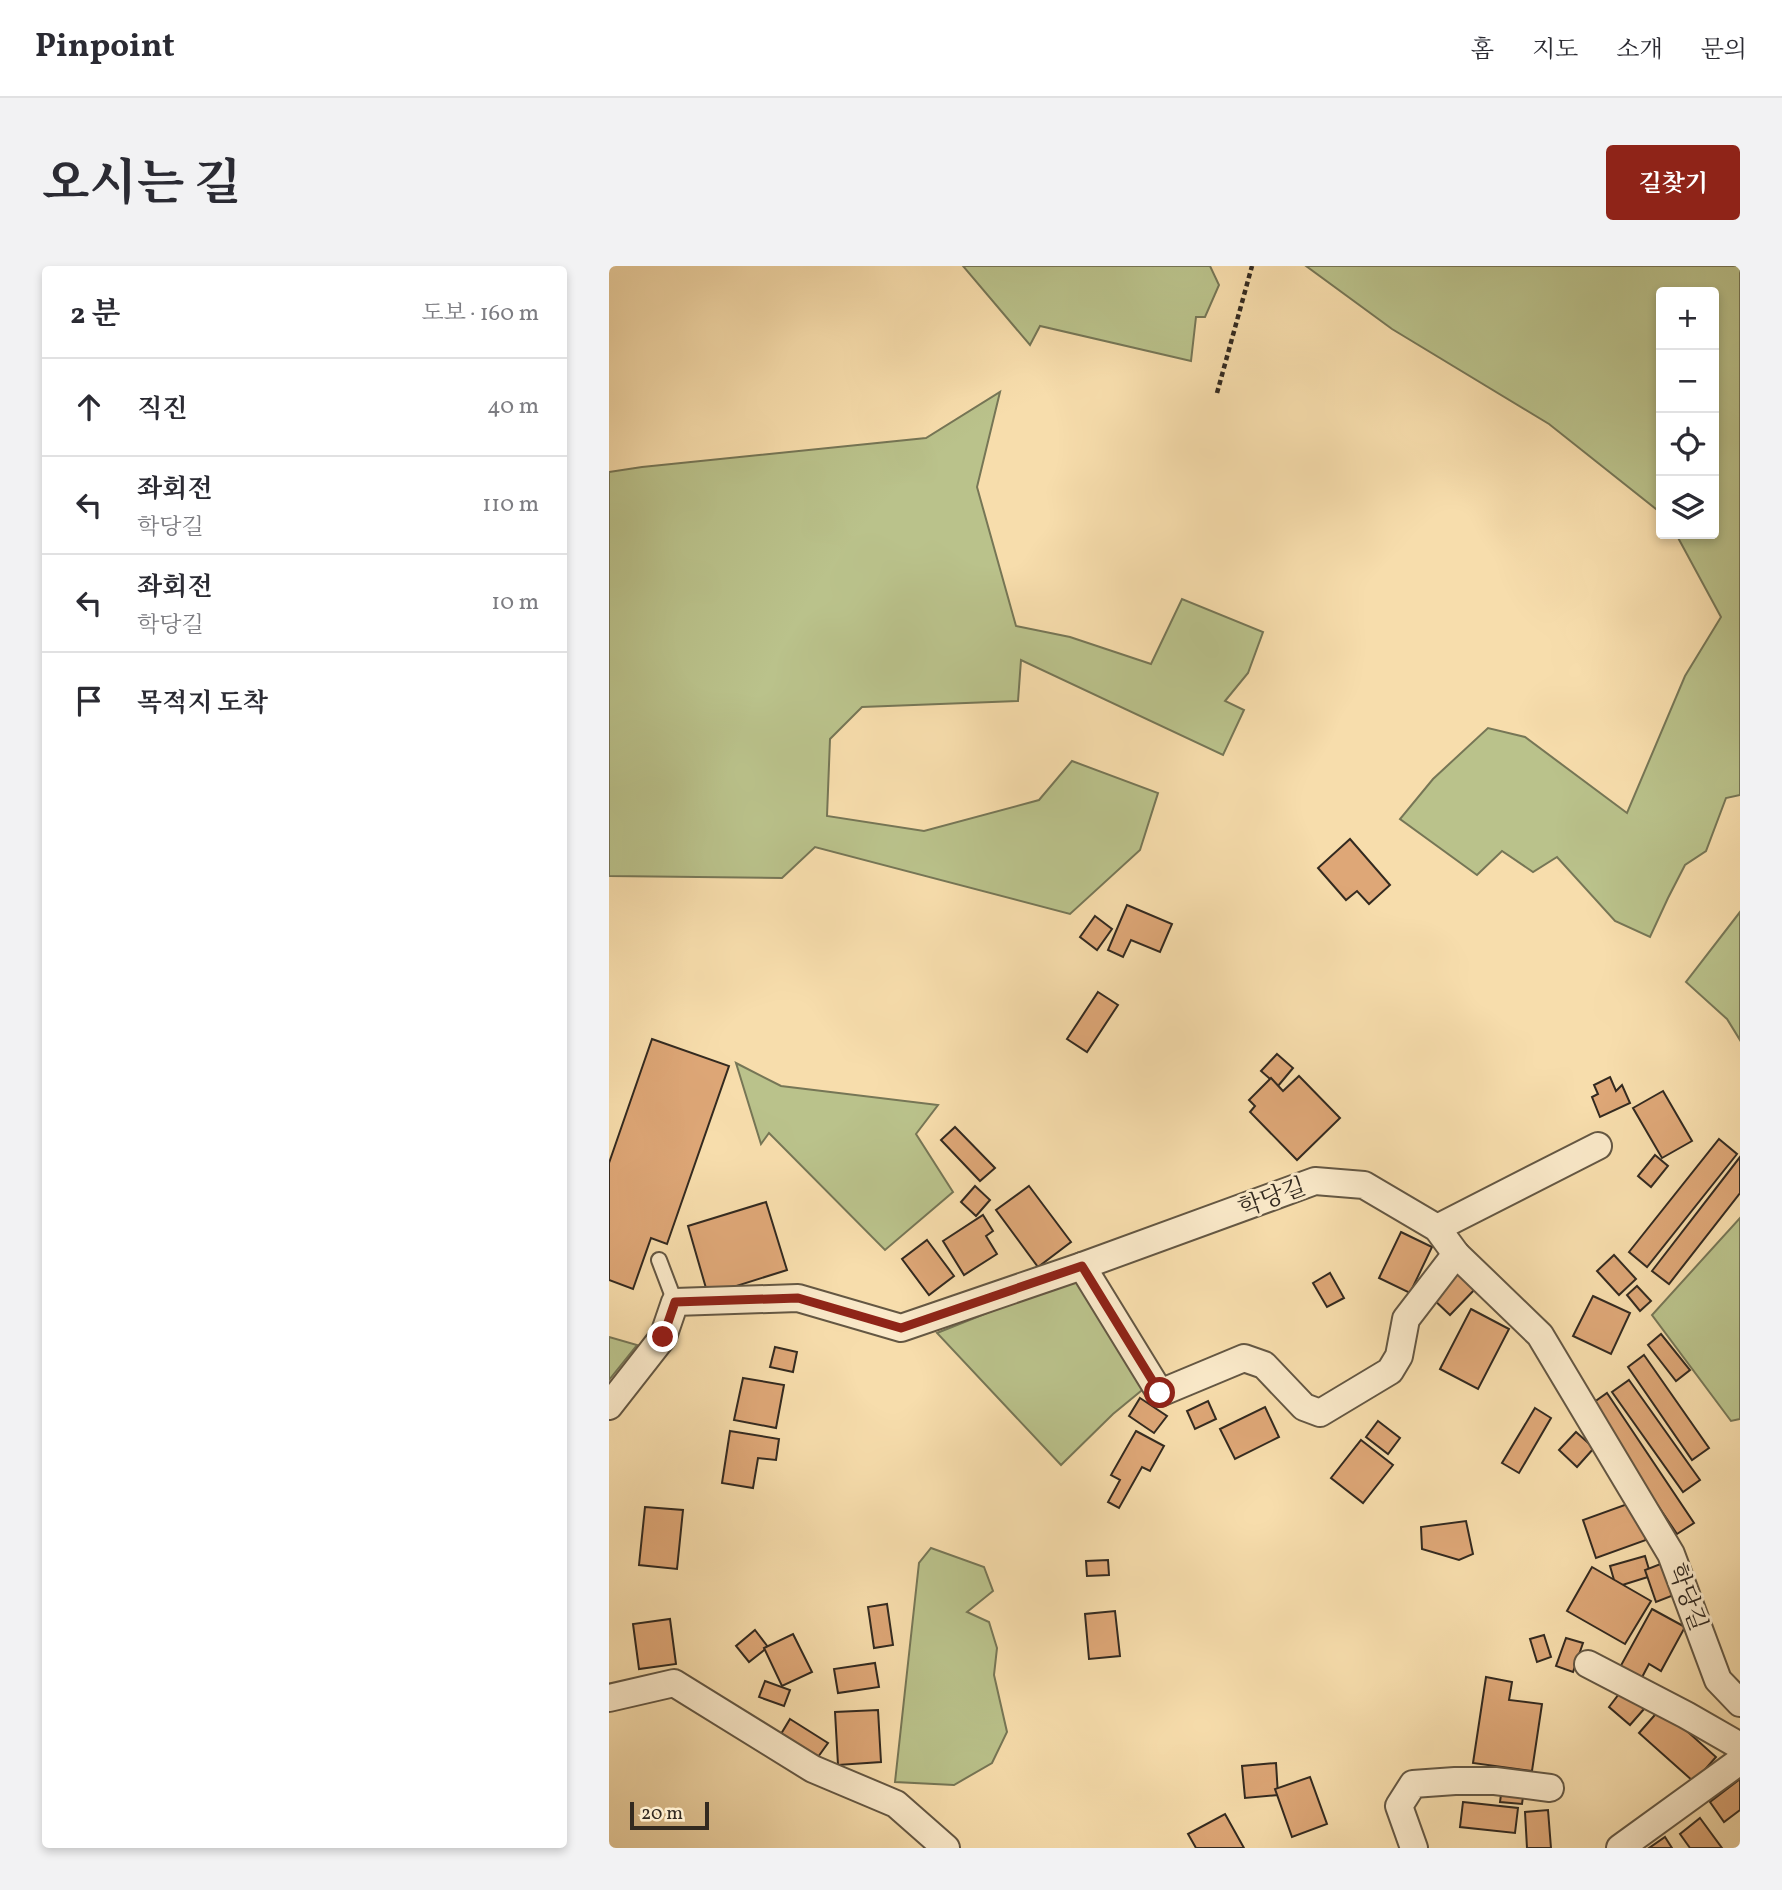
<!DOCTYPE html>
<html lang="ko">
<meta charset="utf-8">
<style>
:root{--surface:#fff;--page:#f2f2f3;--text:#2b2b33;--muted:#7c7c81;--line:#e1e1e2;--accent:#8f2418}
body{margin:0;font-family:Vollkorn,"Noto Serif KR",serif;background:var(--page);color:var(--text)}
.controls{position:absolute;right:21px;top:21px;display:grid;overflow:hidden;border-radius:7px;box-shadow:0 4px 10px #0003}
.controls button{width:63px;height:63px;display:grid;place-items:center;padding:0;border:0;border-bottom:2px solid var(--line);background:var(--surface);color:var(--text);font:35px sans-serif}
.scale{position:absolute;left:21px;bottom:18px;width:79px;box-sizing:border-box;padding-left:7px;border:4px solid #332a20;border-top:0;font-size:19px;line-height:24px;white-space:nowrap;color:#332a20;-webkit-text-stroke:5px #fae9c9;paint-order:stroke}
.stop{position:absolute;width:21px;height:21px;margin:-16px;border:5px solid #8f2418;border-radius:50%;background:#fff}
.stop.end{background:#8f2418;border-color:#fff;box-shadow:0 2px 7px #0008}
.list{margin:0;padding:0;list-style:none}
h2{display:flex;justify-content:space-between;align-items:center;height:91px;margin:0;padding:0 28px;font-size:30px}
h2 small{font-size:23px;font-weight:400;color:var(--muted)}
.list li{display:grid;grid-template-columns:46px 1fr auto;gap:21px;align-items:center;box-sizing:border-box;height:98px;padding:0 28px;border-top:2px solid var(--line)}
.list b{display:block;font-size:26px;white-space:nowrap}
.list p{margin:0;font-size:23px;white-space:nowrap;color:var(--muted)}
.list em{font-size:23px;font-style:normal;color:var(--muted)}
.icon{flex:none;width:38px;height:38px;fill:none;stroke:currentColor;stroke-width:2;stroke-linecap:round;stroke-linejoin:round}
.map{position:relative;flex:none;width:1131px;height:1582px;overflow:hidden;border-radius:7px}
header{display:flex;align-items:center;gap:42px;box-sizing:border-box;height:98px;padding:0 35px;background:var(--surface);border-bottom:2px solid var(--line)}
header strong{font-size:33px}
nav{display:flex;gap:38px;margin-inline-start:auto;font-size:24px}
.intro{display:flex;align-items:center;justify-content:space-between;box-sizing:border-box;height:168px;padding:0 42px}
h1{margin:0;font-size:49px}
.button{padding:18px 32px;border-radius:7px;background:var(--accent);color:#fff;font-size:24px;font-weight:700}
main{display:flex;gap:42px;padding:0 42px}
aside{flex:1;background:var(--surface);border-radius:7px;box-shadow:0 4px 10px #0003}
.map>svg:first-child{display:block}
.green{fill:#bac28b;stroke:#767656;stroke-width:2}
.building{fill:#dea777;stroke:#332a20;stroke-width:2}
.lines{fill:none;stroke-linecap:round;stroke-linejoin:round}
.service-casing{stroke:#645743;stroke-width:18}
.minor-casing{stroke:#645743;stroke-width:30}
.path{stroke:#332a20;stroke-width:4.5;stroke-dasharray:5 3.5;stroke-linecap:butt}
.service{stroke:#fae9c9;stroke-width:14}
.minor{stroke:#fae9c9;stroke-width:26}
.route{stroke:#8f2418;stroke-width:9}
.labels{text-anchor:middle;stroke-width:6;stroke-linejoin:round;paint-order:stroke}
.street-label{font-size:24px;fill:#332a20;stroke:#fae9c9}
</style>
<header>
<strong>Pinpoint</strong>
<nav><a>홈</a><a>지도</a><a>소개</a><a>문의</a></nav>
</header>
<div class="intro"><h1>오시는 길</h1><a class="button">길찾기</a></div>
<main>
<aside>
<h2>2 분<small>도보 · 160 m</small></h2>
<ul class="list">
<li><svg class="icon" aria-label="ahead" viewBox="0 0 24 24"><path d="M12 20V5M6 11l6-6 6 6"/></svg><div><b>직진</b></div><em>40 m</em></li>
<li><svg class="icon" aria-label="left" viewBox="0 0 24 24"><path d="M17 20v-9H6M10 6l-5 5 5 5"/></svg><div><b>좌회전</b><p>학당길</p></div><em>110 m</em></li>
<li><svg class="icon" aria-label="left" viewBox="0 0 24 24"><path d="M17 20v-9H6M10 6l-5 5 5 5"/></svg><div><b>좌회전</b><p>학당길</p></div><em>10 m</em></li>
<li><svg class="icon" aria-label="arrive" viewBox="0 0 24 24"><path d="M6 21V4h12l-3 4 3 4H6"/></svg><div><b>목적지 도착</b></div></li>
</ul>
</aside>
<div class="map">
<svg width="1131" height="1582" viewBox="0 0 1131 1582">
<rect width="100%" height="100%" fill="#f7ddac"/>
<filter id="stains"><feTurbulence type="fractalNoise" baseFrequency=".00286" numOctaves="4"/><feColorMatrix values="0 0 0 0 .2 0 0 0 0 .09 0 0 0 0 .02 0 0 0 .5 -.17"/></filter>
<radialGradient id="worn" r=".72"><stop offset=".6" stop-color="#630" stop-opacity="0"/><stop offset="1" stop-color="#630" stop-opacity=".3"/></radialGradient>
<g class="green">
<path d="M354,0H601L610,19L596,51H587L582,95L431,60L421,79Z"/>
<path d="M697,0H1131V529L1117,532L1097,585L1076,599L1059,632L1041,671L1006,655L948,591L924,606L893,585L868,609L791,553L824,513L879,462L916,471L1018,547L1076,410L1112,351L1067,268H1105V26H1052V247L940,158L783,63Z"/>
<path d="M391,126L368,221L407,360L461,371L542,398L573,333L654,366L639,407L616,435L635,444L614,489L412,394L409,435L253,441L221,473L218,550L315,565L430,534L463,495L549,527L531,584L461,648L206,581L173,612L0,610V206L33,201L317,172Z"/>
<path d="M1131,646V774L1118,753L1077,716Z"/>
<path d="M127,797L172,820L329,839L307,868L344,926L276,984L160,867L152,878Z"/>
<path d="M1131,952V1153L1122,1155L1043,1049Z"/>
<path d="M468,1011L538,1120L504,1148L452,1199L328,1067Z"/>
<path d="M0,1071L28,1079L0,1114Z"/>
<path d="M322,1282L375,1301L384,1325L358,1346L380,1356L388,1382L385,1409L398,1466L383,1497L345,1519L286,1516L310,1297Z"/>
</g>
<g class="building">
<path d="M741,573L781,619L760,638L748,625L737,634L709,602Z"/>
<path d="M518,639L563,658L551,686L522,674L514,691L499,684Z"/>
<path d="M486,650L503,663L488,684L471,671Z"/>
<path d="M489,726L509,739L478,786L458,773Z"/>
<path d="M43,773L120,800L58,978L42,972L24,1023L0,1014V897Z"/>
<path d="M668,788L684,802L669,820L652,805Z"/>
<path d="M690,810L731,852L688,894L641,846L646,840L640,834L662,812L674,825Z"/>
<path d="M1001,811L1007,825L1013,819L1021,837L991,851L983,831L989,828L985,819Z"/>
<path d="M1054,825L1083,875L1053,892L1024,842Z"/>
<path d="M346,861L386,902L371,915L332,874Z"/>
<path d="M1110,873L1128,888L1038,1001L1020,986Z"/>
<path d="M1046,889L1059,900L1042,921L1029,910Z"/>
<path d="M1131,891V927L1060,1018L1043,1005Z"/>
<path d="M366,920L381,934L367,950L352,936Z"/>
<path d="M420,920L462,976L429,1001L387,944Z"/>
<path d="M157,936L178,1004L99,1029L79,960Z"/>
<path d="M374,949L384,965L377,970L388,988L355,1009L334,975Z"/>
<path d="M792,966L823,981L801,1027L770,1012Z"/>
<path d="M318,974L345,1010L320,1029L293,993Z"/>
<path d="M1005,989L1027,1013L1010,1029L988,1005Z"/>
<path d="M850,1003L869,1020L841,1049L823,1032Z"/>
<path d="M721,1007L735,1032L718,1041L704,1017Z"/>
<path d="M1028,1020L1042,1035L1031,1045L1018,1029Z"/>
<path d="M984,1030L1021,1047L1002,1088L964,1070Z"/>
<path d="M862,1043L900,1063L869,1123L831,1103Z"/>
<path d="M1052,1068L1081,1104L1067,1115L1039,1079Z"/>
<path d="M166,1081L188,1086L184,1106L161,1101Z"/>
<path d="M1035,1089L1100,1182L1083,1194L1019,1101Z"/>
<path d="M134,1112L175,1119L167,1162L125,1154Z"/>
<path d="M1020,1114L1091,1214L1074,1226L1003,1126Z"/>
<path d="M998,1127L1085,1257L1068,1268L981,1139Z"/>
<path d="M531,1132L558,1150L545,1167L520,1150Z"/>
<path d="M599,1135L607,1153L586,1163L578,1145Z"/>
<path d="M656,1141L670,1171L626,1193L611,1163Z"/>
<path d="M926,1142L942,1152L910,1207L893,1197Z"/>
<path d="M769,1155L791,1172L779,1188L757,1171Z"/>
<path d="M121,1165L170,1173L167,1194L149,1192L144,1222L113,1217Z"/>
<path d="M527,1165L555,1180L541,1205L533,1201L510,1242L499,1236L511,1214L502,1209Z"/>
<path d="M967,1166L985,1182L968,1201L950,1184Z"/>
<path d="M752,1174L784,1199L754,1237L722,1212Z"/>
<path d="M1024,1236L1037,1274L987,1292L974,1254Z"/>
<path d="M36,1241L74,1244L68,1303L30,1299Z"/>
<path d="M857,1255L864,1288L850,1294L813,1283L812,1261Z"/>
<path d="M1036,1290L1042,1310L1007,1321L1001,1300Z"/>
<path d="M499,1294L500,1309L478,1310L477,1295Z"/>
<path d="M1054,1297L1065,1329L1047,1336L1036,1304Z"/>
<path d="M983,1301L1042,1335L1016,1378L958,1345Z"/>
<path d="M278,1338L284,1379L265,1382L259,1341Z"/>
<path d="M1043,1343L1076,1361L1052,1405L1040,1398L1031,1415L1010,1403Z"/>
<path d="M506,1345L511,1390L480,1393L476,1348Z"/>
<path d="M61,1353L67,1398L30,1403L24,1358Z"/>
<path d="M146,1364L159,1381L140,1396L127,1380Z"/>
<path d="M184,1368L203,1406L173,1420L155,1382Z"/>
<path d="M935,1369L942,1391L928,1396L921,1373Z"/>
<path d="M957,1372L974,1377L964,1406L947,1400Z"/>
<path d="M266,1397L270,1421L229,1427L225,1403Z"/>
<path d="M877,1411L903,1416L900,1434L933,1438L923,1505L864,1497Z"/>
<path d="M156,1415L181,1424L175,1440L150,1431Z"/>
<path d="M1013,1424L1035,1443L1021,1459L1000,1441Z"/>
<path d="M1052,1442L1107,1491L1085,1516L1030,1467Z"/>
<path d="M269,1444L272,1496L229,1499L226,1446Z"/>
<path d="M181,1453L219,1477L209,1491L172,1468Z"/>
<path d="M667,1497L669,1529L636,1532L633,1500Z"/>
<path d="M701,1511L718,1558L683,1571L666,1523Z"/>
<path d="M1131,1513V1544L1115,1556L1101,1536Z"/>
<path d="M893,1521L915,1524L913,1538L891,1536Z"/>
<path d="M854,1536L909,1542L906,1567L851,1561Z"/>
<path d="M939,1544L942,1582H918L916,1546Z"/>
<path d="M616,1548L635,1582H587L579,1568Z"/>
<path d="M1091,1552L1113,1582H1081L1071,1568Z"/>
<path d="M1056,1571L1063,1582H1040Z"/>
</g>
<g class="lines">
<defs>
<path id="service" d="M50,994L66,1036"/>
<g id="minor">
<path d="M828,962L989,880"/>
<path d="M473,1000L551,1127L635,1092L655,1099L695,1141L711,1147L781,1105L790,1090L797,1053L847,988"/>
<path d="M0,1140L54,1071L66,1036L189,1032L292,1062L473,1000L706,915L755,919L828,962L847,988L931,1069L1062,1288L1109,1414L1131,1437"/>
<path d="M979,1398L1077,1449L1131,1480"/>
<path d="M0,1432L65,1417L204,1503L287,1538L337,1582"/>
<path d="M805,1582L790,1540L804,1518L846,1515H886L941,1522"/>
<path d="M1011,1582L1131,1495"/>
</g>
</defs>
<use href="#service" class="service-casing"/>
<use href="#minor" class="minor-casing"/>
<path class="path" d="M608,127L643,0"/>
<use href="#service" class="service"/>
<use href="#minor" class="minor"/>
</g>
<g class="lines">
<path class="route" d="M54,1071L66,1036L189,1032L292,1062L473,1000L551,1127"/>
</g>
<g class="labels">
<g class="street-label">
<text transform="translate(663 931) rotate(-20)" y="8">학당길</text>
<text transform="translate(1079 1331) rotate(70)" y="8">학당길</text>
</g>
</g>
<rect width="100%" height="100%" filter="url(#stains)"/>
<rect width="100%" height="100%" fill="url(#worn)"/>
</svg>
<div class="controls">
<button>+</button>
<button>−</button>
<button><svg class="icon" aria-label="locate" viewBox="0 0 24 24"><circle cx="12" cy="12" r="6"/><path d="M12 2v4M12 18v4M2 12h4M18 12h4"/></svg></button>
<button><svg class="icon" aria-label="layers" viewBox="0 0 24 24"><path d="M12 4l9 5-9 5-9-5zM3 14l9 5 9-5"/></svg></button>
</div>
<div class="scale">20 m</div>
<div class="stop" style="left:551px;top:1127px"></div>
<div class="stop end" style="left:54px;top:1071px"></div>
</div>
</main>
